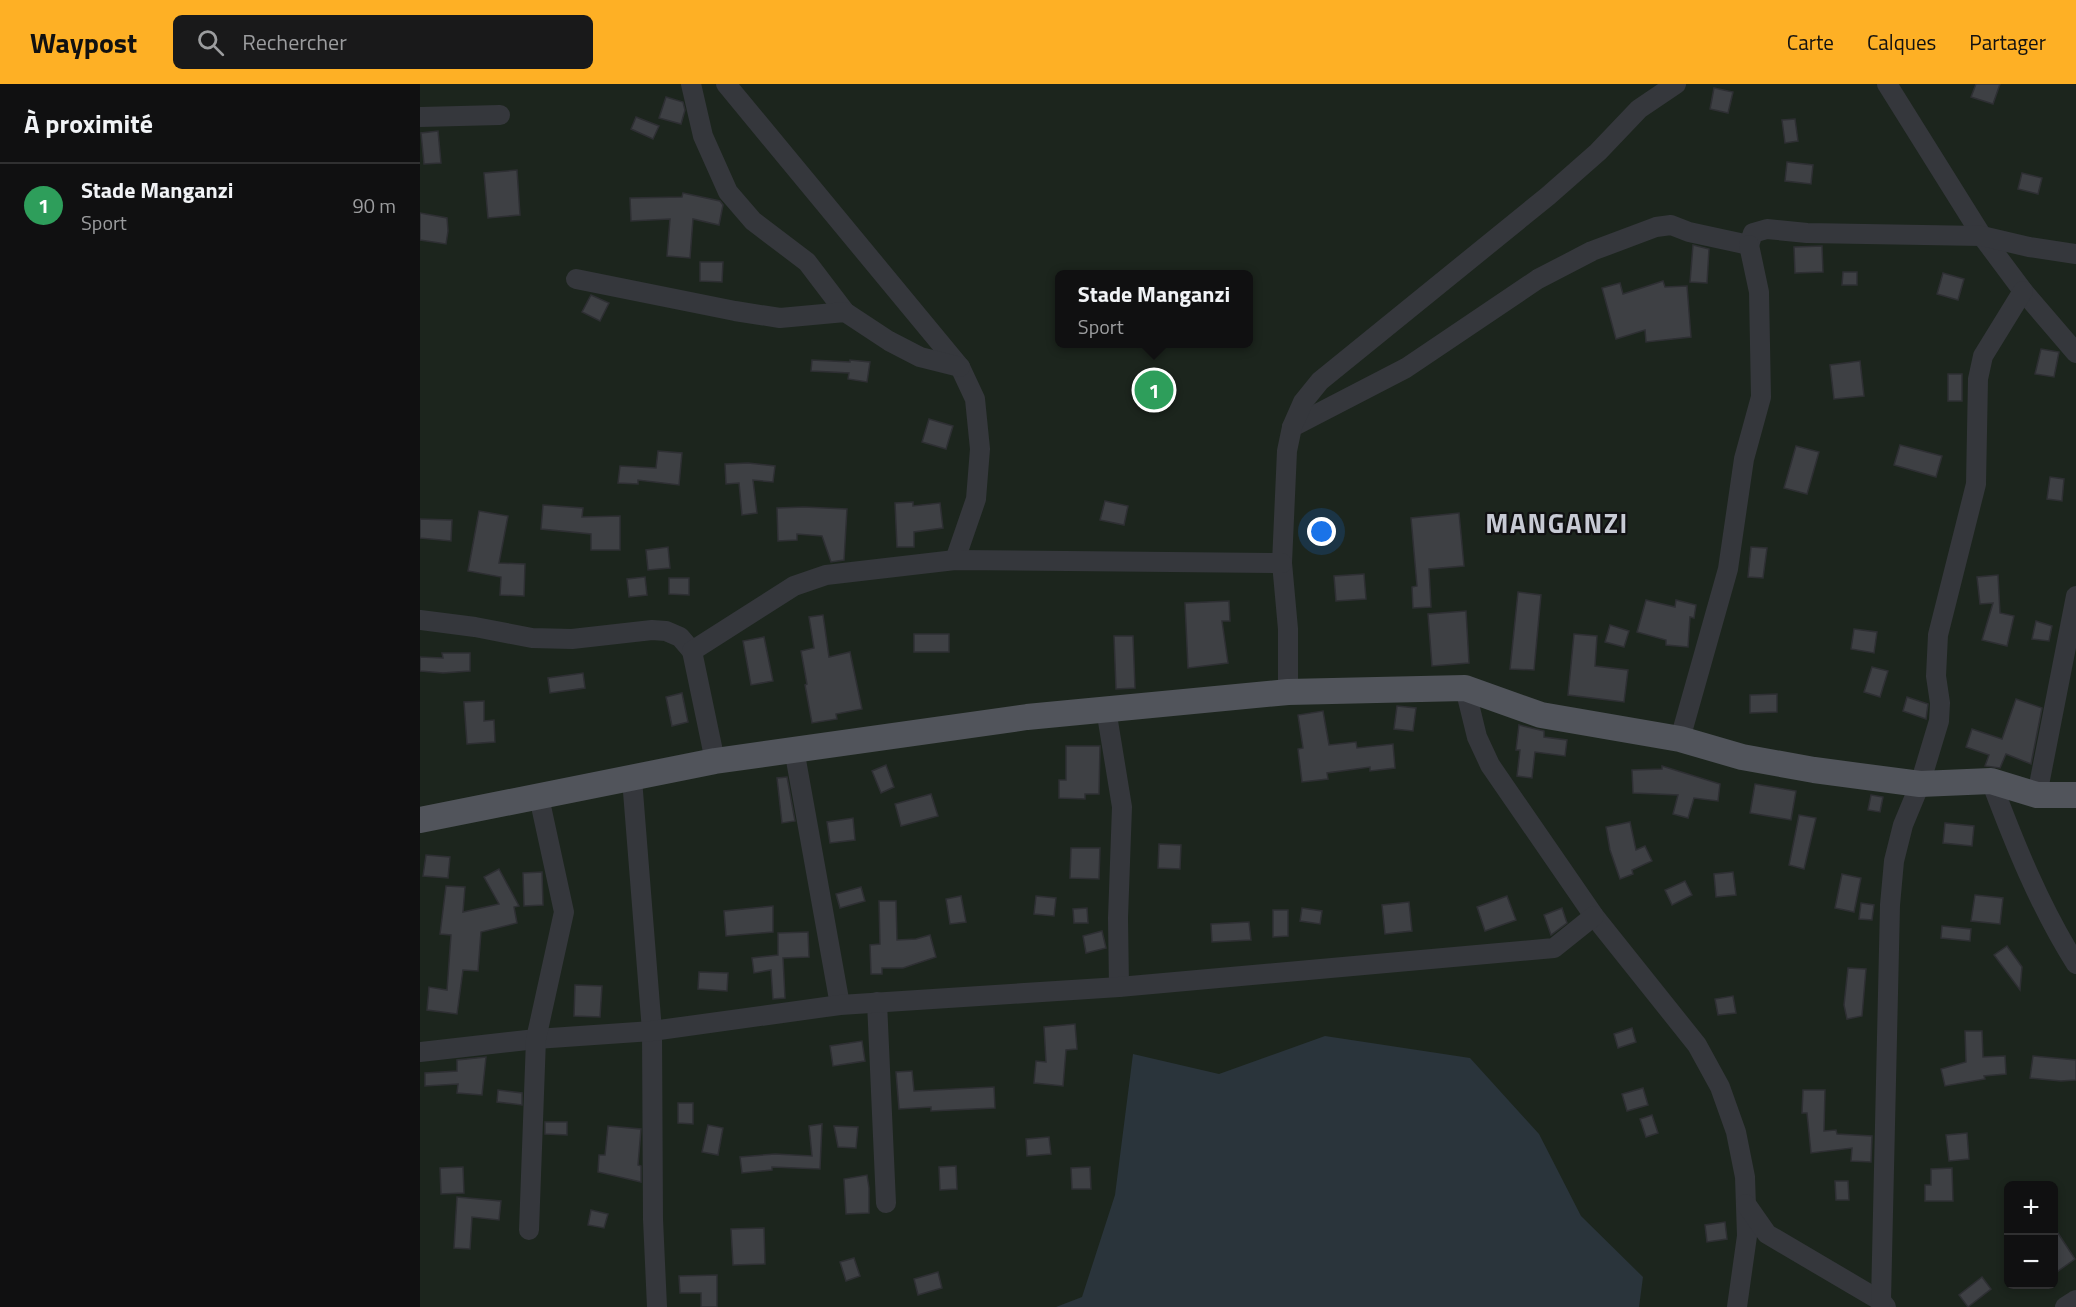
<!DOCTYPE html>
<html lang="fr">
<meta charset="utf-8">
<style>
:root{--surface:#101011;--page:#19191a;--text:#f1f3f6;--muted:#9c9d9f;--line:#303031;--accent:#feb025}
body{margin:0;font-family:"Titillium Web",sans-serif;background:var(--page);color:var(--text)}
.controls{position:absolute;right:18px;bottom:18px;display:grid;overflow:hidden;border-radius:9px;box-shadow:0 3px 9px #0003}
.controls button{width:54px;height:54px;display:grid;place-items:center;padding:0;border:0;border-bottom:2px solid var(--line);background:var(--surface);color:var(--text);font:30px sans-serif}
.you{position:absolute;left:902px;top:448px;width:21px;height:21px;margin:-15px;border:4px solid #fff;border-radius:50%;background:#1a73e8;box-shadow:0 0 0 9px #1a73e833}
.badge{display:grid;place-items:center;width:39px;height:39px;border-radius:50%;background:var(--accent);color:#fff;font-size:20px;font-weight:700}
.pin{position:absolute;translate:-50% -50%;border:3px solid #fff;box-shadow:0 2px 6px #0006}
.popup{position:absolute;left:635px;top:186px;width:198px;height:78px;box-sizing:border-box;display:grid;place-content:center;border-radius:9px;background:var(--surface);filter:drop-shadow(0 2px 4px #0005);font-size:20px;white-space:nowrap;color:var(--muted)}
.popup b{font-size:22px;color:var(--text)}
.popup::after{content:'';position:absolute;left:50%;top:100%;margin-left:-12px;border:12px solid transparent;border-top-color:var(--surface)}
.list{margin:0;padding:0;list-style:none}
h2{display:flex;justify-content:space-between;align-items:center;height:78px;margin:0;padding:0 24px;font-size:26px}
h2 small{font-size:20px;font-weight:400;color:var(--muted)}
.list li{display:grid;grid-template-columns:39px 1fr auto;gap:18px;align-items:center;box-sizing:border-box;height:84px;padding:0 24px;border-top:2px solid var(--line)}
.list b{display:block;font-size:22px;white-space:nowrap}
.list p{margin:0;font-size:20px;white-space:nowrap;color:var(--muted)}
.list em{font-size:20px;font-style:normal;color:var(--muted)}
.icon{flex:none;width:33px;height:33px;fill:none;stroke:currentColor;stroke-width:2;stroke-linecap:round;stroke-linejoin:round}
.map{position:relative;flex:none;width:1656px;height:1223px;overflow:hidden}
header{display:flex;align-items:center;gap:36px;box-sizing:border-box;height:84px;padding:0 30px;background:var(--accent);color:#111}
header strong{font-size:28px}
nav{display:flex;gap:33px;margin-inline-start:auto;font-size:21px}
.search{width:420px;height:54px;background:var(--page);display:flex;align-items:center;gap:15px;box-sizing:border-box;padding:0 21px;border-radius:9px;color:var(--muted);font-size:22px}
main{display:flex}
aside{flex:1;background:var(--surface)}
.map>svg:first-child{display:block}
.green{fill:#1c251d;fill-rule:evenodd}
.water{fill:#2a343b}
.building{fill:#3e4044;stroke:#2e2f33;stroke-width:1.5}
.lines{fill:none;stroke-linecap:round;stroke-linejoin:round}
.minor{stroke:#35373c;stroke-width:20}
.major{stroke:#51545b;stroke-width:26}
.labels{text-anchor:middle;stroke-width:4.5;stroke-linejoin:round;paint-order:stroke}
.district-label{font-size:27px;font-weight:bold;letter-spacing:1.5px;fill:#c7cad4;stroke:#101012}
</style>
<header>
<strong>Waypost</strong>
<div class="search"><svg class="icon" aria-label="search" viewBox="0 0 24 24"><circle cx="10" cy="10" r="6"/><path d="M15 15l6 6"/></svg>Rechercher</div>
<nav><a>Carte</a><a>Calques</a><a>Partager</a></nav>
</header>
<main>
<aside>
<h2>À proximité<small></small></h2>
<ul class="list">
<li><span class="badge" style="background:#2e9e5b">1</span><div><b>Stade Manganzi</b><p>Sport</p></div><em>90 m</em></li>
</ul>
</aside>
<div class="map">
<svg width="1656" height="1223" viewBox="0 0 1656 1223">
<rect width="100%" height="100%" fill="#151517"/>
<path class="green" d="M0,0H1656V1223H0ZM640,190H828V260H640ZM1588,1102H1634V1200H1588Z"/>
<path class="water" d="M905,952L1050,974L1119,1050L1161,1132L1223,1193L1219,1223H636L662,1213L695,1111L713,970L799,990Z"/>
<g class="building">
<path d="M1556,0H1580L1573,20L1551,13Z"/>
<path d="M1294,4L1313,8L1308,29L1290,25Z"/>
<path d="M246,13L263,18L265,26L261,40L239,34Z"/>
<path d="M216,33L239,42L233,55L211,45Z"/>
<path d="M1375,35L1378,57L1365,59L1362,36Z"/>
<path d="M18,47L21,79L4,80L1,49Z"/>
<path d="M1367,78L1393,81L1391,100L1365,97Z"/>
<path d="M97,86L100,131L68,134L64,89Z"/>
<path d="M1602,89L1622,94L1618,110L1598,105Z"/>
<path d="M263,109L300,117L303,121L299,141L273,135L270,174L247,172L250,135L211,137L210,114L262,113Z"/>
<path d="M0,129L27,134L28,147L26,160L0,156Z"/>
<path d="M1273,161L1289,165L1287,199L1270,198Z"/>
<path d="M1402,162L1403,188L1375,189L1374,163Z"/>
<path d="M280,178H303L302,198L280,197Z"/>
<path d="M1423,188H1437V201H1422Z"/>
<path d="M1523,189L1544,195L1538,216L1517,210Z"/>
<path d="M1243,197L1245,203L1267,202L1271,253L1226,258L1225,246L1196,255L1182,204L1200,199L1203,210Z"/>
<path d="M171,211L189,219L180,237L162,228Z"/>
<path d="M1621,265L1639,268L1634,293L1615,290Z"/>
<path d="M392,276L430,278V276L450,278L447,298L428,295L429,289L391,287Z"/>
<path d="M1440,277L1444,312L1414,315L1410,281Z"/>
<rect x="1528" y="290" width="14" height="27"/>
<path d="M509,335L533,342L526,365L502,358Z"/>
<path d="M1480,361L1522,372L1516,393L1474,381Z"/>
<path d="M1376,362L1399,368L1387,410L1364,404Z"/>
<path d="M238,367L262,369L259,401L218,396V400L198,399L200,382L236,384Z"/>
<path d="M328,379L355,382L353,398L333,396L337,429L322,431L319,399L306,400L305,380Z"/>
<path d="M1630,393L1644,395L1642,417L1627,415Z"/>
<path d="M685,417L708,422L704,441L680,436Z"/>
<path d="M493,418V422L520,419L523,444L494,448V463H477L475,419Z"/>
<path d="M123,421L163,424L162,433L200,432V466H171V450L121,445Z"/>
<path d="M384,423L427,425L424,476L411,478L402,452L377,450V456L358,457L357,424Z"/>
<path d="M59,427L88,432L79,479L105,480L104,512L80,511L81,493L48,487Z"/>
<path d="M1039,429L1044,482L1009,485L1011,523L993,524L992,503L997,502L991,434Z"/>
<path d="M0,435L32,436L31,457L0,454Z"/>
<path d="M248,463L250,484L228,486L226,466Z"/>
<path d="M1331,463L1347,464L1343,494L1328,493Z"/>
<path d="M944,490L946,515L916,517L914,492Z"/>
<path d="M1578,491L1580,529L1594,532L1587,562L1562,556L1573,519L1560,520L1557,493Z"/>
<path d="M225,493L227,511L209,513L207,495Z"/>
<path d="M249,494H269V511L249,510Z"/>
<path d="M1098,508L1121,511L1114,586L1090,585Z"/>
<path d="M1226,516L1255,523L1256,516L1276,521L1274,534L1270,533L1268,563L1246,561V556L1217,548Z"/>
<path d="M809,517L810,537H802L808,579L768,584L765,519Z"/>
<path d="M1046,527L1049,579L1012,582L1008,530Z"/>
<path d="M403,531L409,573L430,568L442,625L416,630L417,635L392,639L385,601L387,600L381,567L394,564L389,533Z"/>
<path d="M1616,537L1632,542L1629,557L1612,555Z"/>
<path d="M1190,541L1209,547L1204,563L1185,558Z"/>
<path d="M1434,545L1457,548L1454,569L1431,565Z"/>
<rect x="494" y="550" width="35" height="18"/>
<path d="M1154,550L1177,552L1175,582L1208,586L1204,618L1148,611Z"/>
<path d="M694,552H713L715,604L696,605Z"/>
<path d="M344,553L353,597L331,601L323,557Z"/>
<path d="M22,569H50V587L23,589L0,587V573L23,574Z"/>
<path d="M1452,583L1468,587L1460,613L1444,608Z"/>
<path d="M163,589L165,604L130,609L128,594Z"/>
<path d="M262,609L268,638L252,642L246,613Z"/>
<path d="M1357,610V628L1330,629V611Z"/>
<path d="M1487,613L1508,620L1506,635L1483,627Z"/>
<path d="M1596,615L1622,624L1611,680L1586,670L1580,684L1565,682L1569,671L1546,663L1552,645L1582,655Z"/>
<path d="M64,617V637L74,636L75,658L47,660L44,618Z"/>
<path d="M977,622L996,624L993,647L974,645Z"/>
<path d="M903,627L909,661L936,658L937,664L973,660L975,684L950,687V683L907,689L908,695L882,698L878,665L883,664L878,631Z"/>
<path d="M1099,641L1124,647V653L1147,656L1145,672L1115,668L1112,694L1097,692L1100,666H1096Z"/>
<path d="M646,662H680L679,710H665V715L639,714V696H646Z"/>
<path d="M466,681L474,703L461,709L452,687Z"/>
<path d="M1242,682L1300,700L1298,717L1274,714L1268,734L1253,730L1258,711L1213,709L1212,686L1242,685Z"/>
<path d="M367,693L375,737L362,739L357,694Z"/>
<path d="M1335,700L1376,707L1371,736L1330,729Z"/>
<path d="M511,710L518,732L481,742L475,720Z"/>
<path d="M1451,711L1463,713L1460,728L1448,726Z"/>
<path d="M1379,731L1396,734L1384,785L1369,781Z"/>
<path d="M433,734L435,756L410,759L407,738Z"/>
<path d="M1210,738L1216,766L1225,762L1232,777L1212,786L1213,790L1200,795L1190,766L1186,743Z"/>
<path d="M1525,739L1554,742L1552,762L1523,759Z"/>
<path d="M739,760L761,761L760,785L738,784Z"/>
<path d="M651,764H680L679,795L650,794Z"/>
<path d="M6,771L30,773L28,794L3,792Z"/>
<path d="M79,785L99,822L94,823L97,839L61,848L58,887L43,886L37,930L7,926L9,903L27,906L31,851L20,850L26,802L45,803L43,828L79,820L64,793Z"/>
<path d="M122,788L123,821L104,822L103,789Z"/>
<path d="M1313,788L1316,811L1296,813L1294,790Z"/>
<path d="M1422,790L1441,794L1434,828L1415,824Z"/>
<path d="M1265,797L1272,811L1252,821L1245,806Z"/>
<path d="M441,803L445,817L420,824L416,810Z"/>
<path d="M1555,811L1583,814L1580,840L1551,837Z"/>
<path d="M541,812L546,838L530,840L526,815Z"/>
<path d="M616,812L636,814L634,832L614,830Z"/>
<path d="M1087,812L1096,836L1065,847L1057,823Z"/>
<path d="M459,817H476L477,856L496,855L510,851L516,873L483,884H462V890H451L450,861L460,860Z"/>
<path d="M989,818L992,847L965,850L962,821Z"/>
<path d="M1441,819L1454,821L1452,836L1439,835Z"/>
<path d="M353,822V848L306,852L304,827Z"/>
<path d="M667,824L668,839H654L653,825Z"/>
<path d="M882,824L902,827L900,840L880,837Z"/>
<path d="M1142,824L1147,839L1131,851L1124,831Z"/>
<path d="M853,826H868V852L853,853Z"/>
<path d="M829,838L831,856L792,858L791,840Z"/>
<path d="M1522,842L1551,845L1550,857L1521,854Z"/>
<path d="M682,847L686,864L666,869L663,852Z"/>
<path d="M388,848L389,873L363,874L365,914L353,915L351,886L334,889L332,874L358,871V849Z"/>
<path d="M1587,862L1602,883L1600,906L1574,871Z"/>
<path d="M1428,884L1446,885L1442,932L1427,935L1424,921Z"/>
<path d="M279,888L308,889L307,907L278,905Z"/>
<path d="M155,901L182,902L180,933L154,932Z"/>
<path d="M1313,912L1316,929L1298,931L1295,915Z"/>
<path d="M655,940L657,965L646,966L643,1002L614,999L616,977L626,978L624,943Z"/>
<path d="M1212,944L1216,958L1198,964L1194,950Z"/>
<path d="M1545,947H1562L1563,973L1585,972L1586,990L1564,992L1565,995L1525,1002L1521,985L1546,978Z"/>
<path d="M442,957L445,977L413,982L410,962Z"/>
<path d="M1613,972L1656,976V996L1641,997L1610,994Z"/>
<path d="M66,973L62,1011L37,1009L38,1000L5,1002V989L37,987V976Z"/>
<path d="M492,987L494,1007L574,1003L575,1024L511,1027V1023L479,1025L476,988Z"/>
<path d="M1223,1004L1228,1021L1207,1027L1202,1010Z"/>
<path d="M78,1006L102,1009V1021L77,1018Z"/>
<path d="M1383,1006H1405L1404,1047L1416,1046L1417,1050L1452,1052L1451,1078L1431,1077L1432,1064L1391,1069L1387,1029H1382Z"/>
<path d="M258,1019H273V1040L258,1039Z"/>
<path d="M1232,1031L1238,1049L1226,1053L1220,1035Z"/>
<path d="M125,1038H147V1051L125,1050Z"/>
<path d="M402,1040L400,1085L352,1083V1086L322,1089L320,1073L355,1070L392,1072L389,1042Z"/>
<path d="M288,1041L303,1044L298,1071L282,1068Z"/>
<path d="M188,1042L221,1045L218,1081L221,1082V1098L178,1088L179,1071H185Z"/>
<path d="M414,1042L438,1043L436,1064L418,1063Z"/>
<path d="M1547,1049L1549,1075L1529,1077L1526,1051Z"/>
<path d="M629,1053L631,1070L607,1072L606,1055Z"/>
<path d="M536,1082L537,1105L520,1106L519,1083Z"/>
<path d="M43,1083L44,1109L21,1110L20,1084Z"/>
<path d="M670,1083L671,1105H652L651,1084Z"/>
<path d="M1532,1084L1533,1117H1505V1101H1511V1085Z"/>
<path d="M447,1091L449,1104V1129L426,1130L424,1095Z"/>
<path d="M1415,1097H1428L1429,1116H1416Z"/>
<path d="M37,1113L81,1117L79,1136L52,1133L50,1165L34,1164Z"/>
<path d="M171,1126L188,1130L184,1144L168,1141Z"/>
<path d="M1305,1138L1307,1155L1287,1158L1285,1141Z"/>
<path d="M1634,1143L1655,1175L1634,1190Z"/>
<path d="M344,1144L345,1180L313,1181L311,1145Z"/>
<path d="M434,1174L440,1192L426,1197L420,1178Z"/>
<path d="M518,1188L522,1204L498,1211L494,1195Z"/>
<path d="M297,1191V1223H281V1209H260L259,1192Z"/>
<path d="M1562,1193L1571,1205L1548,1223L1539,1211Z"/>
</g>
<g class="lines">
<g class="minor">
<path d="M271,0L283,52L308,108L333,137L387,178L425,228"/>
<path d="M306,0L540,283L555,315L560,365L556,415L535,476"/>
<path d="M1467,0L1562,152L1603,207L1656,269"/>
<path d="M0,33L80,31"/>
<path d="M156,195L315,227L360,234L425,228L469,257L500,273L540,283"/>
<path d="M872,343L986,284L1118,195L1172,167L1236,143L1251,141L1269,148L1329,161L1333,149L1347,145L1387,149L1562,152L1609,163L1656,170"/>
<path d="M0,536L55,543L112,554L152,555L232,546L246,547L260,553L272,567"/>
<path d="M1045,604L1057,653L1070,681L1174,832L1277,961L1300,1003L1316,1048L1325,1093L1327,1152L1317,1223"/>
<path d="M868,608V545L862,479L867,367L872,343L883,318L900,297L1128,112L1178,68L1219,25L1256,0"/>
<path d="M686,625L702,723L698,834L699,903"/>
<path d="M1260,655L1308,485L1324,375L1341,313L1339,208L1329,161"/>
<path d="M374,665L420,921"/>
<path d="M295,677L272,567L374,502L406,491L535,476L862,479"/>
<path d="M212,695L232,947L233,1135L237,1223"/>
<path d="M1571,697C1595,761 1620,823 1656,880"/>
<path d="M1617,711L1656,512"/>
<path d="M457,918L466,1119"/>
<path d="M0,968L116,955L232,947L420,921L699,903L1134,864L1174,832"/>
<path d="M1326,1120L1347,1150L1461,1217L1466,1223"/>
<path d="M109,1146L116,955L144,828L119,713"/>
<path d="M1461,1217L1470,821L1474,777L1483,741L1500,700L1519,637L1520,619L1516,592L1518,551L1556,400L1558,295L1563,272L1603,207"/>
<path d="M1645,1223L1656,1216"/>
</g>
<path class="major" d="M0,736L295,677L607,633L868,608L1045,604L1121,631L1260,655L1322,673L1394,686L1500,700L1571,697L1617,711H1656"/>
</g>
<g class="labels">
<g class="district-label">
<text x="1137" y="449">MANGANZI</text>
</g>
</g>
</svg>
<div class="controls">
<button>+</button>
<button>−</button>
</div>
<div class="you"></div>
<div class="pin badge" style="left:734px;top:306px;background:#2e9e5b">1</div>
<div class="popup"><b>Stade Manganzi</b>Sport</div>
</div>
</main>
